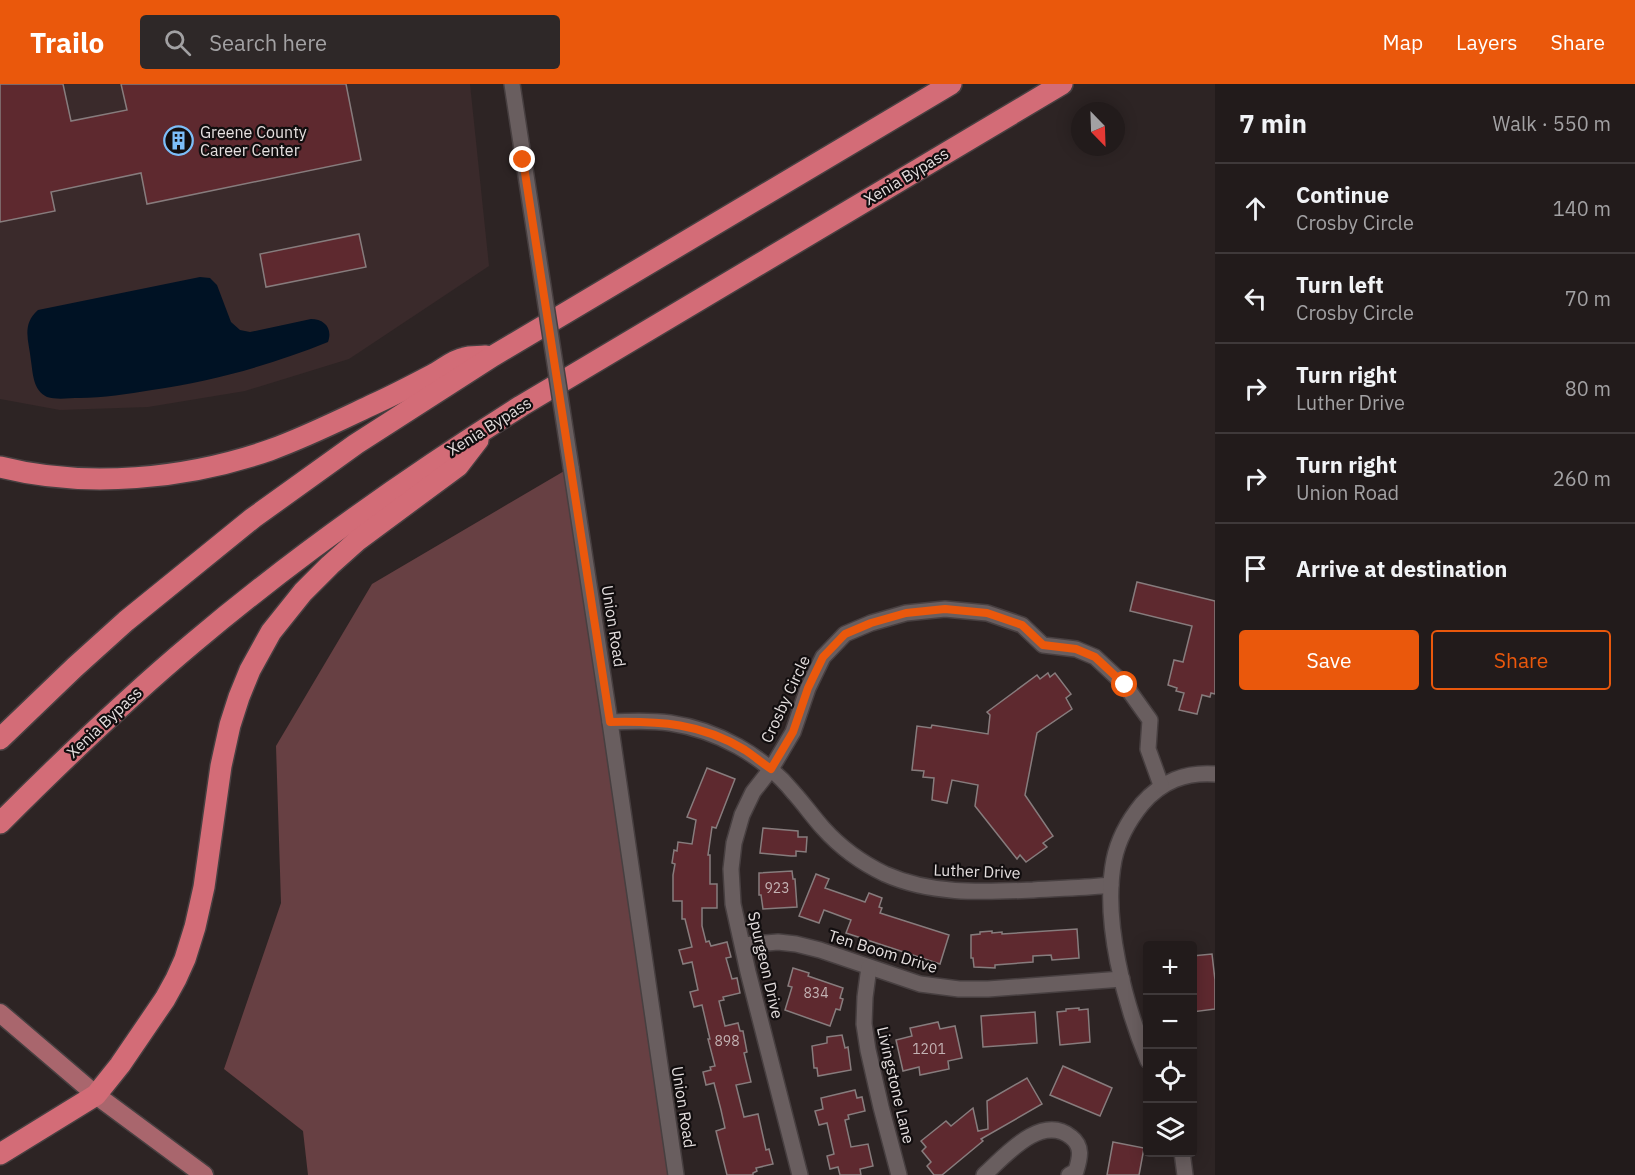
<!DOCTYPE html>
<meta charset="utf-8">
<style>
:root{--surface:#221b1b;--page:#2e2828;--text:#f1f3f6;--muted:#a2a1a3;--line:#3f393a;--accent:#ea580c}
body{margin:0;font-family:"IBM Plex Sans",sans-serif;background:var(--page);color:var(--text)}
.controls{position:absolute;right:18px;bottom:18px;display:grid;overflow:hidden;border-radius:6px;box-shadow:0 3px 15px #0003}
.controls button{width:54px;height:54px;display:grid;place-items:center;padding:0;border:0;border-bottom:2px solid var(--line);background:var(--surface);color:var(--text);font:30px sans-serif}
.compass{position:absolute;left:1071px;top:18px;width:54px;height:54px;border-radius:50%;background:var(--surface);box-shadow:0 3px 15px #0003;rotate:157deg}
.stop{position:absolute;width:18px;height:18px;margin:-14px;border:4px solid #ea580c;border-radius:50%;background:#fff}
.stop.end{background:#ea580c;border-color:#fff;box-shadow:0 2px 6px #0008}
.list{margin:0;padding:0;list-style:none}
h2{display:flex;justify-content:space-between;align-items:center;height:78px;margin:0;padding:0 24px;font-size:26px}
h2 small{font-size:20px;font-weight:400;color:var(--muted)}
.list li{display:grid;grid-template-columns:39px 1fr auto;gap:18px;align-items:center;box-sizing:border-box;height:90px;padding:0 24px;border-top:2px solid var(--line)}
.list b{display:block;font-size:22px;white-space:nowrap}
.list p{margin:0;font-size:20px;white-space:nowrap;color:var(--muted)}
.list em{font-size:20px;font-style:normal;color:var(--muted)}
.actions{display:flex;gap:12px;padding:18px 24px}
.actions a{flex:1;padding:14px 0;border:2px solid var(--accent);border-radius:6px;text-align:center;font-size:21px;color:var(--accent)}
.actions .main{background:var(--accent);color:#fff}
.icon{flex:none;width:33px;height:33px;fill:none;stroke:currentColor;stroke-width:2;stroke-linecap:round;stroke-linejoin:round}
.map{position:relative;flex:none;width:1215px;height:1091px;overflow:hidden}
header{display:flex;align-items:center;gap:36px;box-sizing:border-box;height:84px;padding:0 30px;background:var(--accent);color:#fff}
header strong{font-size:28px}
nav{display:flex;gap:33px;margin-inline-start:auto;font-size:21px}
.search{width:420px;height:54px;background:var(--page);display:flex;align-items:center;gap:15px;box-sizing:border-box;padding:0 21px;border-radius:6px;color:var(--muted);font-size:22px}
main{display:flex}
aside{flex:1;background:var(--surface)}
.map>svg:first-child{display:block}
.built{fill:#3a2a2b}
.green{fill:#674043}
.water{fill:#001224}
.building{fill:#5e292f;stroke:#877c7d;stroke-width:1.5}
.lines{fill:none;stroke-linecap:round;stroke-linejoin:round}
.minor-casing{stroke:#473f40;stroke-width:18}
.major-casing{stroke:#473f40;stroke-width:21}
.highway-casing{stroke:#473f40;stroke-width:24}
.minor{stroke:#695e5f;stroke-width:15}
.major{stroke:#a9666d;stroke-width:18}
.highway{stroke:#d36c77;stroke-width:21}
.minor-bridge-casing{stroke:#473f40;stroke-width:18;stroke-linecap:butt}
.minor-bridge{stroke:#695e5f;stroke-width:15}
.route{stroke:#ea580c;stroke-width:8}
.labels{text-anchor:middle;stroke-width:4.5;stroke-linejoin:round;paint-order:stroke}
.number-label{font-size:14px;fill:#c3b2b3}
.poi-label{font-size:16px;fill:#e5dfdf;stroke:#120e0f;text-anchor:start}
.street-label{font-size:16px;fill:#e5dfdf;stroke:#120e0f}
</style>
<header>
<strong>Trailo</strong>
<div class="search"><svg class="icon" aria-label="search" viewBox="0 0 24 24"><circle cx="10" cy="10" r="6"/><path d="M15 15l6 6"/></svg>Search here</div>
<nav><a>Map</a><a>Layers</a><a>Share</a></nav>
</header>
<main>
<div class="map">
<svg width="1215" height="1091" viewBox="0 0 1215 1091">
<rect width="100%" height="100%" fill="#2d2424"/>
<path class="built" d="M0,0H470L489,182L349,275L245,307L148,323L60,326L0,315Z"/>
<path class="green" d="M571,383L676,1091H308L303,1047L224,985L281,819L276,662L372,500Z"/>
<path class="water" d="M200,193L210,194L217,201L231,238L240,246L250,248L311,235C324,235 333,244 328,258C271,281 213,297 152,306C127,310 104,314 79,314C70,314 56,316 47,313C33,306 33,290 31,277C29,257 21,241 38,226Z"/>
<g class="building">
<path d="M0,0H63L71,37L127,26L121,0H346L361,76L147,120L141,89L51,108L55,127L0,138Z"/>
<path d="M359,150L366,183L266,203L260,170Z"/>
<path d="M1137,498L1215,517V610L1211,609L1210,613L1202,611L1197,630L1179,626L1184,609L1176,607L1177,604L1168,601L1174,576L1183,578L1192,542L1130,527Z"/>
<path d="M1048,589L1050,593L1055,589L1071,610L1066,614L1072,625L1037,649L1025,711L1053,752L1043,759L1047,763L1026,778L1020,771L1017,775L975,722L978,701L952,696L947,719L932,716L934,694L923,693L924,687L912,686L917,642L931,644L932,641L988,650L990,631L987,628L1037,591L1040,595Z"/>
<path d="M707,684L735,695L716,744L712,743L708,771H710V800H717V824H702V842L706,858L709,857L711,862L727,858L731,873L726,874L732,895L737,894L740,909L723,913L724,916L719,917L725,942L738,939L740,947H743L747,968L744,969L751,998L736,1001L744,1033L758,1030L766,1066L769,1065L773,1080L756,1084L757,1087L753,1089V1091H727L716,1047L725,1044L721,1026L714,999L706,1001L703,988L711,986L710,983L715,982L708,955H710L702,921L694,923L690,908L698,906L692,878L683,880L679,866L692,863L685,835H682V817H673V791L675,780L672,779L674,766L677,767L678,758L692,760L696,736L687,733Z"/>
<path d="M763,744L798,747V753H807L806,768L796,767V772H791L760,769Z"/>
<path d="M792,787L793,795H795L797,823L763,825L761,811H759V789Z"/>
<path d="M816,790L829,795L825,804L848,812L865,818L869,809L882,814L879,823L882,824L880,829L949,851L940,880L846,849L851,836L824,826L819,839L799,832Z"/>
<path d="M1077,845L1079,874L1052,876L1051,871L1033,872V878L995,881V884L974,883L973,874H971V851L980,850V848L992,847V849L1002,848V850Z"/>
<path d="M1212,870L1215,896V925L1192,928V872Z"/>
<path d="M793,884L809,889L808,892L843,904L840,914L843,915L840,926L836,925L830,942L785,926L792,903L788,902Z"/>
<path d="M1079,924V926L1088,925L1090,958L1060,961L1057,928L1066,927V925Z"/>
<path d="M1035,928L1037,959L983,963L981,932Z"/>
<path d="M938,938L940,945L955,942L962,974L948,977L949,985L920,991L919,983L903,987L896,956L912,952L910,944Z"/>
<path d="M842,951L845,964L848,963L851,986L818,992L817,984H814L812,962L827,959V953Z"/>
<path d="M1063,982L1112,1004L1100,1032L1050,1011Z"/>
<path d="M1027,994L1042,1020L981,1055L983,1057L942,1091H934L927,1082L931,1078L922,1067L926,1063L921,1057L946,1037L951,1042L973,1024L978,1047L988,1045L987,1017Z"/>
<path d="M855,1006L857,1014L862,1013L865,1027L848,1031L849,1035L845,1036L851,1063L868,1060L873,1082L860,1085L861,1091H840L838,1083L830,1085L827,1072L834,1070L827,1039L819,1041L815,1027L823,1025L821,1014Z"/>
<path d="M1113,1058L1144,1064L1139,1091H1107Z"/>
</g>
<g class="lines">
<defs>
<g id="minor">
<path d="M512,0L538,170"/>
<path d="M571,383L610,638L676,1091"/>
<path d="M610,638C630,637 650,636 670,639C717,646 763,671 794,709C804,720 813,733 823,744C840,763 862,779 885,790C932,811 983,808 1033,806C1059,804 1085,804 1111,801"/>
<path d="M743,861L778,858L796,860L820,866L920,900L959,905H988L1122,895"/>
<path d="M869,883L865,913L864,940L868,966L881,1023L899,1091"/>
<path d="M1148,977C1125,920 1102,837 1114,776C1118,756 1129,736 1142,720C1162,697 1185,688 1215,690"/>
<path d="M1182,1068L1185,1091"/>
<path d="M800,1091L748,888L733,820L731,785L734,759L742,731L753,708L771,685L793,648L808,604L823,573L845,550L871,539L906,529L945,525L987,529L1022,541L1043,561L1076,565L1095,573L1125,601L1150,636L1148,665L1161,701"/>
<path d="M984,1091C1005,1072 1041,1029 1071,1053C1083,1062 1080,1074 1076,1087L1069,1091"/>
</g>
<path id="major" d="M0,929L96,1011L204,1091"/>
<g id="highway">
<path d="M0,383C86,405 187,395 270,366C306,353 340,336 374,320C394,311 413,301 432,291C442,286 453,276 464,274C471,272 479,273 486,272"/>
<path d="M0,655L75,583L126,537L253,434L356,360L493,272L951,0"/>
<path d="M0,739C62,677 125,616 193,559C296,472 407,394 521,322L1062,0"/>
<path d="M0,1070L96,1011L120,981L165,915L176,895L185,875L195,843L204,803L221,682L230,641L239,613L250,586L271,548L303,508L330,481L358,456L458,382L478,356"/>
</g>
</defs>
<use href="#minor" class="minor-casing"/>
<use href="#major" class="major-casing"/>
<use href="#highway" class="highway-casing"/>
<use href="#minor" class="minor"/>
<use href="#major" class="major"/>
<use href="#highway" class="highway"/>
<defs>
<path id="minor-bridge" d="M538,170L571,383"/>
</defs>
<use href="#minor-bridge" class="minor-bridge-casing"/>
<use href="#minor-bridge" class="minor-bridge"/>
</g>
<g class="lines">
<path class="route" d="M523,76L610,638C660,637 701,639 745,666C754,672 762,679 771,685L793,648L808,604L823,573L845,550L871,539L906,529L945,525L987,529L1022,541L1043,561L1076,565L1095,573L1125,601"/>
</g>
<defs>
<symbol id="building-ring" viewBox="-11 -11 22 22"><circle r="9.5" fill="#120e0f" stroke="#7cbef9" stroke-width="1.5"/><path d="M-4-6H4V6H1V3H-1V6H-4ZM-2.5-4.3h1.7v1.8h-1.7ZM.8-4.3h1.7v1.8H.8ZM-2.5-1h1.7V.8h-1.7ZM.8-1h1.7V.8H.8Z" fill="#7cbef9"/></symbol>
</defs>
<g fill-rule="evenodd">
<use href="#building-ring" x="162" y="40" width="33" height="33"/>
</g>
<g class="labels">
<g class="number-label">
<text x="777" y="809">923</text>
<text x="816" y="914">834</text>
<text x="727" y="962">898</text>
<text x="929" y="970">1201</text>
</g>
<g class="poi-label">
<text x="200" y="54">Greene County<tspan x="200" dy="18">Career Center</tspan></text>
</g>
<g class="street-label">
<text transform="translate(906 92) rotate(-31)" y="6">Xenia Bypass</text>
<text transform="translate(489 342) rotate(-32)" y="6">Xenia Bypass</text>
<text transform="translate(614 542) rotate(81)" y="6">Union Road</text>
<text transform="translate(785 615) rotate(-65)" y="6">Crosby Circle</text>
<text transform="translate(104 638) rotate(-43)" y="6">Xenia Bypass</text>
<text transform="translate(977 787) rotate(2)" y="6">Luther Drive</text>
<text transform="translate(883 867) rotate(17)" y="6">Ten Boom Drive</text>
<text transform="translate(766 881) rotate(77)" y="6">Spurgeon Drive</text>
<text transform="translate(896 1001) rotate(77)" y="6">Livingstone Lane</text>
<text transform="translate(684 1023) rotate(81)" y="6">Union Road</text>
</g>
</g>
</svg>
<div class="controls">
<button>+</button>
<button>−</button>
<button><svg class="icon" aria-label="locate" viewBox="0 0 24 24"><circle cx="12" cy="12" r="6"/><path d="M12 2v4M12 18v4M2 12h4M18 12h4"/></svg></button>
<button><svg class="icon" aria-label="layers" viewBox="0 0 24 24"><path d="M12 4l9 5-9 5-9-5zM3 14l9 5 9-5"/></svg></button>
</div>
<svg class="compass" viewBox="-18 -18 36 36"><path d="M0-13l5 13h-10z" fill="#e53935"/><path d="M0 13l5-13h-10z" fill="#a2a1a3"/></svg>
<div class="stop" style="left:1125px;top:601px"></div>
<div class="stop end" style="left:523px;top:76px"></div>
</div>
<aside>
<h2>7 min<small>Walk · 550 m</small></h2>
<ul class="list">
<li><svg class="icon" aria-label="ahead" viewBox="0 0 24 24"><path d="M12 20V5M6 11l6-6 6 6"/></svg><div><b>Continue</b><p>Crosby Circle</p></div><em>140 m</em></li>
<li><svg class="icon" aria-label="left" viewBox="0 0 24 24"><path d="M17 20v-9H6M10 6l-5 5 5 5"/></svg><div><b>Turn left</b><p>Crosby Circle</p></div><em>70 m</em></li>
<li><svg class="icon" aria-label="right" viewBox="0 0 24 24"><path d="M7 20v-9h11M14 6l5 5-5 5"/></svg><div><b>Turn right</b><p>Luther Drive</p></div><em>80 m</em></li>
<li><svg class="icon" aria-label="right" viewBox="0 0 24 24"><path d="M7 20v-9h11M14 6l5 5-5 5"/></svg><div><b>Turn right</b><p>Union Road</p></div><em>260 m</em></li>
<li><svg class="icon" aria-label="arrive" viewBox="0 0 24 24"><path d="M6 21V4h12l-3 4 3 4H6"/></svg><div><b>Arrive at destination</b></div></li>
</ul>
<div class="actions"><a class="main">Save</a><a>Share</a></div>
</aside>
</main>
